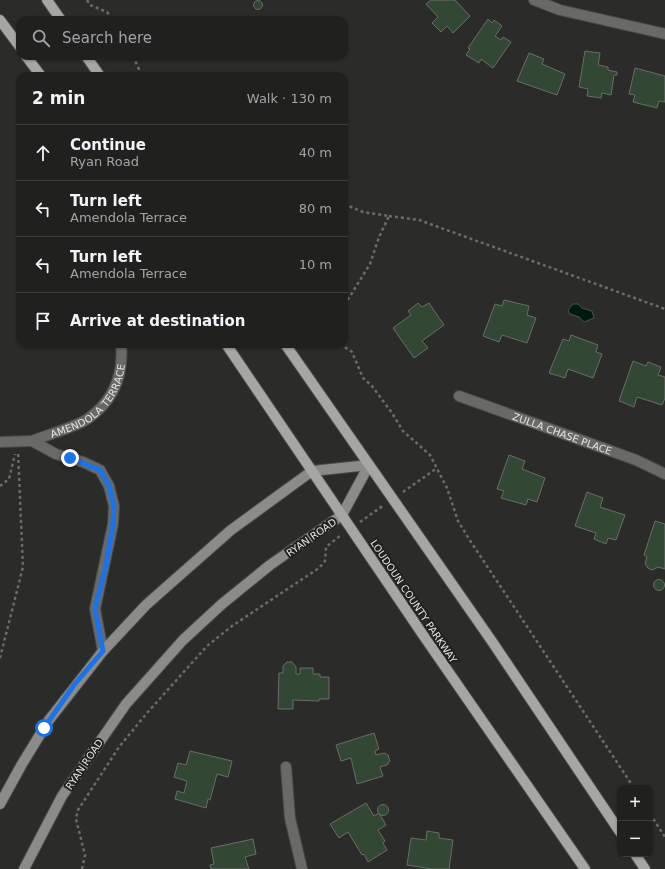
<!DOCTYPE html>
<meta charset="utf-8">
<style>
:root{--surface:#20211f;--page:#282928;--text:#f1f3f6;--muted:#a2a3a4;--line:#3d3e3d}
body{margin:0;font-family:"DejaVu Sans",sans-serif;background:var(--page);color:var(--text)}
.controls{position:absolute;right:12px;bottom:12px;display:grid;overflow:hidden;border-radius:8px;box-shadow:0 1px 3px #0004}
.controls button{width:36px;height:36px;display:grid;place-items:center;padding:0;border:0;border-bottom:1px solid var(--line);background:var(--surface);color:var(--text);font:20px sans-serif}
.stop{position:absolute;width:12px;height:12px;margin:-9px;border:3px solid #1a73e8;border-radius:50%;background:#fff}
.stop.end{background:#1a73e8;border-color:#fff;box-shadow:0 1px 4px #0008}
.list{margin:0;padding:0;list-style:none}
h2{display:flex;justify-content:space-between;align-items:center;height:52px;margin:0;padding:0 16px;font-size:17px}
h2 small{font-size:13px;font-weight:400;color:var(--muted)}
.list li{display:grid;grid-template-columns:26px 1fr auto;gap:12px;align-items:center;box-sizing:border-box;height:56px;padding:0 16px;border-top:1px solid var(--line)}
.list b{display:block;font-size:15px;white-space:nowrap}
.list p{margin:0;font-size:13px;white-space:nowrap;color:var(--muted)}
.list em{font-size:13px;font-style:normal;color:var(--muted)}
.icon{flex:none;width:22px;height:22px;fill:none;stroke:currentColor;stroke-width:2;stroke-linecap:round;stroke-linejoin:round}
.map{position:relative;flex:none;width:665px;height:869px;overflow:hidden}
.search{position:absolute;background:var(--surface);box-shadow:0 1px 3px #0004;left:16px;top:16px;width:332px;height:44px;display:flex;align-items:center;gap:10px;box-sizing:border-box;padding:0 14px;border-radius:12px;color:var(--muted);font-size:15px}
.panel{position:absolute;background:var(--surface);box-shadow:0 1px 3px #0004;left:16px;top:72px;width:332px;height:276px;border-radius:12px}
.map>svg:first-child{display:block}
.water{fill:#00190f;stroke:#45564f}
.building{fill:#324835;stroke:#6a6c6a}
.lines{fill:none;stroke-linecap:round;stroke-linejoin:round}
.street-casing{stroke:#494a47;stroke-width:12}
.secondary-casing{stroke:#494a47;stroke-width:12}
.primary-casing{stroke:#494a47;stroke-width:12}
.path{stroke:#6b6c6a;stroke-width:2.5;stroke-dasharray:3 3;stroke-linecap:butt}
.street{stroke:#696967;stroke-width:10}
.secondary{stroke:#8b8b89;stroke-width:10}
.primary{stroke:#a6a6a3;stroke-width:10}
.route{stroke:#1a73e8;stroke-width:5}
.labels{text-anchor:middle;stroke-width:4;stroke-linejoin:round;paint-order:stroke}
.street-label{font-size:10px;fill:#e5e6e4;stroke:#212220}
</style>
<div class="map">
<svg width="665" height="869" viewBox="0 0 665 869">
<rect width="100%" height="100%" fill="#2b2c29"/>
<path class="water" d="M573,304H578L582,308L592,311L594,318L584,322L579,317L570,314L568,310Z"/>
<g class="building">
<path d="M431,0H455L470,16L453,33L447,26L441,32L432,23L438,17L426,4Z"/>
<circle cx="258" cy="5" r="4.5"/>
<path d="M488,19L492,23L494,20L502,26L495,36L501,40L503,37L511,42L493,68L481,59L479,63L466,55L470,49L468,48Z"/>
<path d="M585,51L600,53L598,65L608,67V70L617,72V75H614L611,95L602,93L601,98L587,96L588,89L579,87Z"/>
<path d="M529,53L544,59L542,64L565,74L557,95L517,81Z"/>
<path d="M635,68L665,76V102L659,101L657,108L633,102L635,95L629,94Z"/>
<path d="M504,300L529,306L527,315L536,318L527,343L502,335L499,342L483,336L495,304L502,306Z"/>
<path d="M418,303L422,307L429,303L444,325L422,341L428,348L414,358L393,328L411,315L408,311Z"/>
<path d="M571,335L598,345L596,352L602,354L593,378L568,369L565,378L549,373L563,339L569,341Z"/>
<path d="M633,361L646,366L648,362L661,367L658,375L665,377V398L662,405L637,397L634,407L619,401Z"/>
<path d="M509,455L525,461L522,469L545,478L537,502L528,499L526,505L501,498L504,491L497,489Z"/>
<path d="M587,492L603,498L600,507L625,515L616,540L608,538L606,544L594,539L596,533L575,526Z"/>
<path d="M655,521L665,524V569L658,567L652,570L648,568L645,564L647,557L644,555Z"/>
<circle cx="659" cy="585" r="5.5"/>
<path d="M287,662H292L296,667V674H300V668H313V674H320V677H329V699H319V701L293,700V709H278L279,673H283V666Z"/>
<path d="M374,733L379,749L375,751L376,755L384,753L388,755L390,761L387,765L380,767L383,776L357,784L351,758L341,761L336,745Z"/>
<path d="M190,751L232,761L228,777L217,774L210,800L208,799L206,808L175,799L177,791L184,793L187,781L174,777L178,763L186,765Z"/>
<path d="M366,803L374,816L379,813L386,825L378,830L385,841L383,843L387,850L368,862L364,854L362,855L348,832L339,838L330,824Z"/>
<circle cx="383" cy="810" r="5.5"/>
<path d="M427,831L439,833V838L453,840L449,869H432L407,865L411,838L426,840Z"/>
<path d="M253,839L256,854L245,857L249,869H211L210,865L214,864L211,848Z"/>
</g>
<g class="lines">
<defs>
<g id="street">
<path d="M534,0L560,10L665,34"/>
<path id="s1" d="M459,396L636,460L665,474"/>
<path d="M0,442L32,441"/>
<path id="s2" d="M103,651L95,609L113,524L114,506L109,486L100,470L83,462L56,454L32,441C47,435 72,428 86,420C113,402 124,376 121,344"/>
<path d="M286,767L290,818L302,869"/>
</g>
<g id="secondary">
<path d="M0,804L22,764L49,720L103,651L146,605L231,530L312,471L369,465"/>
<path d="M24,869L62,796L126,704L183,640L222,604L270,565L342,515L369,465"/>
</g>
<g id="primary">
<path d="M47,0L61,20"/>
<path d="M0,20L20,47"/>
<path d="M26,56L41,76"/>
<path d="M86,56L100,76"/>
<path d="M226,344L423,635L585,869"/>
<path d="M285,344L491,640L620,832"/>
<path d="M635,854L645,869"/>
</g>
</defs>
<use href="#street" class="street-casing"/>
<use href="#secondary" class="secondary-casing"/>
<use href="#primary" class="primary-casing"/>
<g class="path">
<path d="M87,0L90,5L107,12L113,20"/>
<path d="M133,56L142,76"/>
<path d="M344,204L363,212L389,216L379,237L370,264L344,306"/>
<path d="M389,216L419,220L665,309"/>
<path d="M340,344L352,352L363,378L372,386L392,413L403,431L430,455L447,488L458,521L469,539L634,788"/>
<path d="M0,486L9,479L15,454"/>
<path d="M403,492L437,468"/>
<path d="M360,522L384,505"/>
<path d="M0,658L23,567L18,452"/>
<path d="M650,814L665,837"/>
<path d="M82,869L85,855L76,819L78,810L119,747L147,713L207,646L232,626L319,568L325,561L326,547L341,535"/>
</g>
<use href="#street" class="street"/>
<use href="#secondary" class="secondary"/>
<use href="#primary" class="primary"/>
</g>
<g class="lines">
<path class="route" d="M44,728L74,685L103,651L95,609L106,565L113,524L114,506L109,486L100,470L70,458"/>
</g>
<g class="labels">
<g class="street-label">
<text dy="4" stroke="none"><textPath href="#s2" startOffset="334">AMENDOLA TERRACE</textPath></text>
<text dy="4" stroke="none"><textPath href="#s1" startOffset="110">ZULLA CHASE PLACE</textPath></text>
<text transform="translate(311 537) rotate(-35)" y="4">RYAN ROAD</text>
<text transform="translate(414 601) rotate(56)" y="4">LOUDOUN COUNTY PARKWAY</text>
<text transform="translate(84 764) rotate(-56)" y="4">RYAN ROAD</text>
</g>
</g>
</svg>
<div class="controls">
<button>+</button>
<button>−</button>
</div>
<div class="stop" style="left:44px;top:728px"></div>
<div class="stop end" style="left:70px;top:458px"></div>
<div class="search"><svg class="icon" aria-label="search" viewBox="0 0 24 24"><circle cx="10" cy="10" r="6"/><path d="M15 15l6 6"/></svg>Search here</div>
<section class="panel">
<h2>2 min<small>Walk · 130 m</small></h2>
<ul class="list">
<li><svg class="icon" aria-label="ahead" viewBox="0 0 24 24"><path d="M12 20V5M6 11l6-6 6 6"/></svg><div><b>Continue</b><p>Ryan Road</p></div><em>40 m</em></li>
<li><svg class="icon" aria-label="left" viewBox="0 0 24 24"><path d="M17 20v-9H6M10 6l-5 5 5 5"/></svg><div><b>Turn left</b><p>Amendola Terrace</p></div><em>80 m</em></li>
<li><svg class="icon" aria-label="left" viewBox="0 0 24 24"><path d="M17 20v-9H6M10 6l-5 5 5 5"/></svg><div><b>Turn left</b><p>Amendola Terrace</p></div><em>10 m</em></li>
<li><svg class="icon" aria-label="arrive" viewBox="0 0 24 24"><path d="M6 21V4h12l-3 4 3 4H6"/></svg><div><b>Arrive at destination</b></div></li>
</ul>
</section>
</div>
